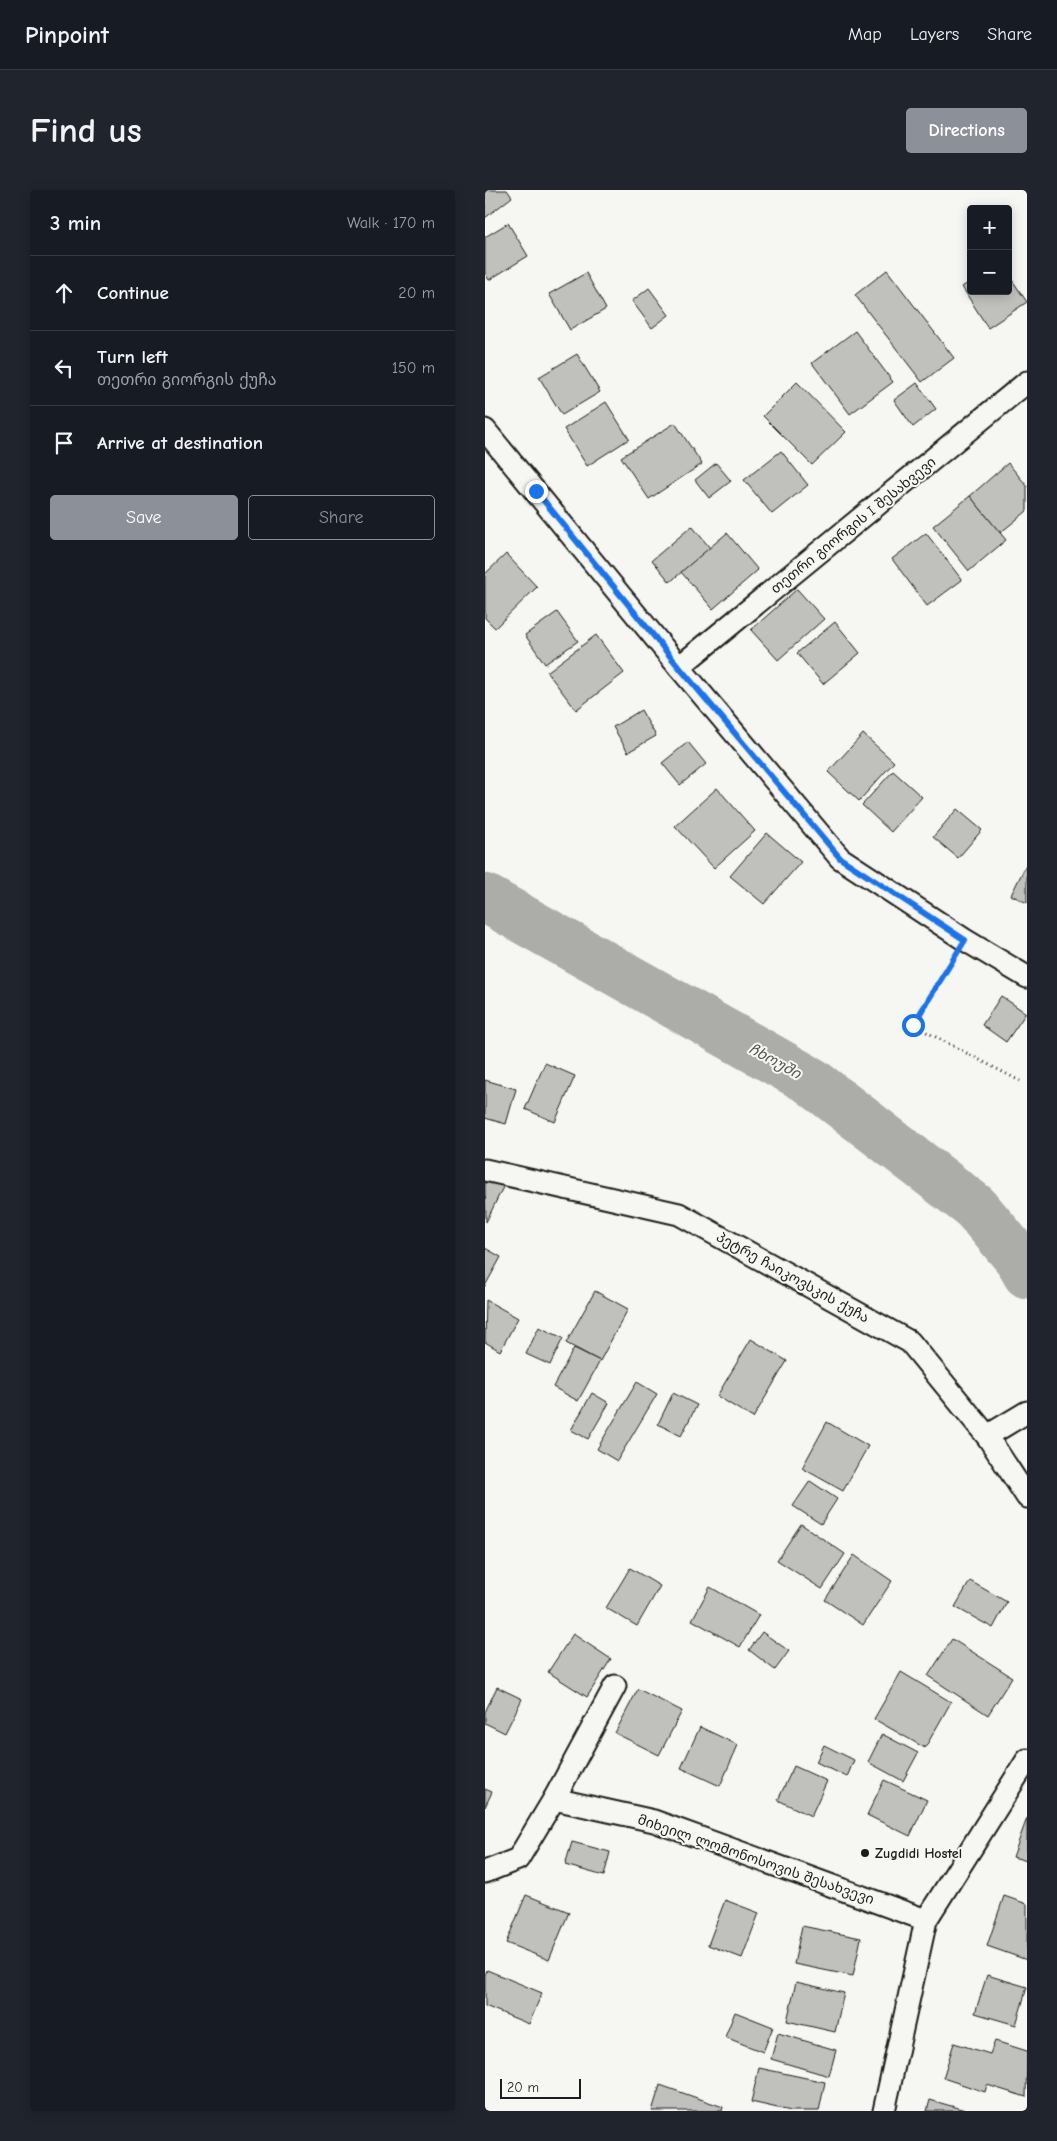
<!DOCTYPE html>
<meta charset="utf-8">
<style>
:root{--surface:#171b24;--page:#20242c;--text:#f1f3f6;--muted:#9ea1a6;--line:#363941;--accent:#8c9099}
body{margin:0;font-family:"Comic Neue","Noto Sans Georgian",sans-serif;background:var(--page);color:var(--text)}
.controls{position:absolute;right:15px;top:15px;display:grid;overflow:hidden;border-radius:5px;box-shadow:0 2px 12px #0003}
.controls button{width:45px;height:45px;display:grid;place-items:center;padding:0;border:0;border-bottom:1px solid var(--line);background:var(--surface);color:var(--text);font:25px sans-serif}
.scale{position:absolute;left:15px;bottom:12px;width:81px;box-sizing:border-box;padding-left:5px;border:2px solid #1c1c1c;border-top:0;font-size:14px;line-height:18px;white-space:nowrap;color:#1c1c1c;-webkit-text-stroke:4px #f6f6f2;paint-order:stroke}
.stop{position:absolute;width:15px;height:15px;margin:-11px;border:4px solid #1a73e8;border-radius:50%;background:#fff}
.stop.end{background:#1a73e8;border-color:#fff;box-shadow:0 1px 5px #0008}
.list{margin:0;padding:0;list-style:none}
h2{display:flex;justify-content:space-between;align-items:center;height:65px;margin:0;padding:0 20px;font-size:21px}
h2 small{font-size:16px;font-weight:400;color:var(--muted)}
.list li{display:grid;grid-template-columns:32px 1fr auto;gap:15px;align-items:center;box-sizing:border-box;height:75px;padding:0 20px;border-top:1px solid var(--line)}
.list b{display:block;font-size:19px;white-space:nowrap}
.list p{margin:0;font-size:16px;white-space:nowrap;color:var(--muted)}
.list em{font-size:16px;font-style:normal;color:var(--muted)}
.actions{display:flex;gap:10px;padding:15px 20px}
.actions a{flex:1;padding:11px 0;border:1px solid var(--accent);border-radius:5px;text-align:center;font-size:18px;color:var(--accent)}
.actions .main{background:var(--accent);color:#fff}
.icon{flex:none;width:28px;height:28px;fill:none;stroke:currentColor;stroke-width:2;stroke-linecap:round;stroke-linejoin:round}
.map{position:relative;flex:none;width:542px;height:1921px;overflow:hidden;border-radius:5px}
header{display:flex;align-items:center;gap:30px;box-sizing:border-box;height:70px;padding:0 25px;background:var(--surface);border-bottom:1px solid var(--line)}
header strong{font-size:24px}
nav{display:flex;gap:28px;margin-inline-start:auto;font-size:18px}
.intro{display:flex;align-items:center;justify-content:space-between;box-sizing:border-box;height:120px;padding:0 30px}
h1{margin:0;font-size:35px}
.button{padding:12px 22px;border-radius:5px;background:var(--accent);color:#fff;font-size:18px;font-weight:700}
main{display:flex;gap:30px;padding:0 30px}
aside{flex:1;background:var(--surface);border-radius:5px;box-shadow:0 2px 12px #0003}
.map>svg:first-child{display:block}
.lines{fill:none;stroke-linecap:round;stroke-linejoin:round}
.river{stroke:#acaca9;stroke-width:49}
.building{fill:#c0c0bd;stroke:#1c1c1c}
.minor-casing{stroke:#1c1c1c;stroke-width:25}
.path{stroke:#1c1c1c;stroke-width:3;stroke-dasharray:1 4;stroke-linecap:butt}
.minor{stroke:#f6f6f2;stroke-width:21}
.route{stroke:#1a73e8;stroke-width:6}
.poi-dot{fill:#1c1c1c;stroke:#f6f6f2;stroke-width:2}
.labels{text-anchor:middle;stroke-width:4;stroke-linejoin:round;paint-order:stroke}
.street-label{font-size:14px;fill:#1c1c1c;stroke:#f6f6f2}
.poi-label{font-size:14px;font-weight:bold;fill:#1c1c1c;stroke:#f6f6f2;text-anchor:start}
.water-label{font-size:15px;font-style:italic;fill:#565654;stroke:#f6f6f2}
</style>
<header>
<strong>Pinpoint</strong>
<nav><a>Map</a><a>Layers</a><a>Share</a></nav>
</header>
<div class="intro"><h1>Find us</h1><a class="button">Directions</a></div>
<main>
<aside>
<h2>3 min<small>Walk · 170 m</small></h2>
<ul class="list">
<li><svg class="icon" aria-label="ahead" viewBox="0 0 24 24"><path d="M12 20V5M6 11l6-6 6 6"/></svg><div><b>Continue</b></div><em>20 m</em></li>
<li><svg class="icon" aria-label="left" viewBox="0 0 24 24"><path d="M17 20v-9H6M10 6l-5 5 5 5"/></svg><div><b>Turn left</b><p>თეთრი გიორგის ქუჩა</p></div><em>150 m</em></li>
<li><svg class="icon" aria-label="arrive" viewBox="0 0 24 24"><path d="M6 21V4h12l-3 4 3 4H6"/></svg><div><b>Arrive at destination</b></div></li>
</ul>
<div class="actions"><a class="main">Save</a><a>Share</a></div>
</aside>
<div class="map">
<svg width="542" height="1921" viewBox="0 0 542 1921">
<rect width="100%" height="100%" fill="#f6f6f2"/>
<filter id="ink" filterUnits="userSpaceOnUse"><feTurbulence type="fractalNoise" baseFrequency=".02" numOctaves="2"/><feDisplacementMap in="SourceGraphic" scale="10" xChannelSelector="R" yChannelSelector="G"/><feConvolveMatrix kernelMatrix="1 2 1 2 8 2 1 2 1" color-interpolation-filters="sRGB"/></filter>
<g filter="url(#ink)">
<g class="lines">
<path class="river" d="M0,708L326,891L490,1017L533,1068L542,1084"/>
</g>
<g class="building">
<path d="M0,0H22L27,7L0,28Z"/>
<path d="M23,33L43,66L4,90L0,83V47Z"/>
<path d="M402,80L469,168L437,192L370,105Z"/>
<path d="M101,83L121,119L85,140L64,104Z"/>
<path d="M523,84L542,112L503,138L477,97L486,91V101H523Z"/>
<path d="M164,98L184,125L167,138L147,111Z"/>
<path d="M370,141L408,192L365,224L327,173Z"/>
<path d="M92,164L115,202L77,225L54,187Z"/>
<path d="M312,192L361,242L327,275L278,226Z"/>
<path d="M432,193L451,219L428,237L409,210Z"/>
<path d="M121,212L144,249L102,276L79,239Z"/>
<path d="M190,233L217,274L164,309L136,267Z"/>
<path d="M296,261L323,295L287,324L259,290Z"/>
<path d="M231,273L246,291L224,308L210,290Z"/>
<path d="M523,273L542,296V321L515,343L485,306Z"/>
<path d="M485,306L521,350L484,381L448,336Z"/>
<path d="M207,336L225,358L185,392L167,370Z"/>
<path d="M242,343L273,380L228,419L196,382Z"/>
<path d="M441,343L477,390L442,416L407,369Z"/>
<path d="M21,364L52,397L10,438L0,428V384Z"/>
<path d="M312,399L339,429L293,470L266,440Z"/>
<path d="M72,422L93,451L60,474L40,445Z"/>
<path d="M350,432L375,463L338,494L312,463Z"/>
<path d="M111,445L139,483L91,520L62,482Z"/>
<path d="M156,520L171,546L143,562L128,537Z"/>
<path d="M378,544L409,572L374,611L343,582Z"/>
<path d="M203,552L221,574L195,595L177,573Z"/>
<path d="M408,581L437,607L406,642L377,615Z"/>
<path d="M232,598L270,641L229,678L190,636Z"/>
<path d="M472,619L497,640L473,668L448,647Z"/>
<path d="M282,643L316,672L279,714L245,686Z"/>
<path d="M542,673V713L526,705Z"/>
<path d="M516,806L541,823L521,852L497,835Z"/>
<path d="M60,873L90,886L70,932L40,919Z"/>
<path d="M0,890L31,899L21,934L0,928Z"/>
<path d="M4,985L20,993L1,1032L0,993Z"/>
<path d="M0,1058L16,1067L0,1096Z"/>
<path d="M110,1101L143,1119L115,1171L81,1153Z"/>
<path d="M1,1110L33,1128L15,1161L0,1152Z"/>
<path d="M54,1137L78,1148L65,1175L41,1164Z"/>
<path d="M266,1149L302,1171L268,1228L232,1206Z"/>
<path d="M89,1158L115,1171L93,1211L68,1197Z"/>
<path d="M152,1192L172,1204L132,1271L112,1259Z"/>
<path d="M107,1203L124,1213L103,1249L86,1240Z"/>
<path d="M188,1203L212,1215L196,1246L173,1234Z"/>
<path d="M342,1232L383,1256L358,1301L317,1278Z"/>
<path d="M325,1291L352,1309L336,1334L308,1316Z"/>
<path d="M316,1334L360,1364L337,1399L292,1370Z"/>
<path d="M369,1365L407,1391L378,1435L340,1410Z"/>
<path d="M145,1378L175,1396L152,1436L121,1418Z"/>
<path d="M485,1391L522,1412L508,1438L470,1417Z"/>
<path d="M225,1397L274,1425L255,1457L207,1430Z"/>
<path d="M277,1442L304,1461L290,1480L264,1460Z"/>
<path d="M88,1444L126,1469L102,1507L63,1482Z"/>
<path d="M467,1449L527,1487L503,1525L443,1486Z"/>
<path d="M416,1482L466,1512L440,1558L389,1529Z"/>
<path d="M12,1497L37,1509L20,1543L0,1533V1522Z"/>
<path d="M153,1499L197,1521L174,1565L130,1543Z"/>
<path d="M215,1537L253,1555L235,1596L196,1578Z"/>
<path d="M397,1544L433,1563L418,1591L383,1572Z"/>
<path d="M339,1555L369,1570L362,1587L331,1572Z"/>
<path d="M309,1576L342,1591L326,1626L293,1610Z"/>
<path d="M399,1590L442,1610L425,1646L382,1625Z"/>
<path d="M0,1599L7,1602L0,1617Z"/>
<path d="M542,1628V1671L528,1667Z"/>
<path d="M87,1652L125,1662L119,1686L80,1675Z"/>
<path d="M41,1705L84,1722L64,1770L21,1753Z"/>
<path d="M519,1706L542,1714V1770L502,1756Z"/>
<path d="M240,1710L274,1723L257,1768L223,1755Z"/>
<path d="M317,1736L376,1748L368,1786L309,1774Z"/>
<path d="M2,1780L57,1803L44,1834L0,1816V1785Z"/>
<path d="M502,1785L542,1797L531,1835L490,1823Z"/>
<path d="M311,1792L359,1803L350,1842L302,1831Z"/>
<path d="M250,1822L288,1837L278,1862L240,1847Z"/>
<path d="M293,1843L351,1860L344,1886L286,1869Z"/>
<path d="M510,1851L542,1861L541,1907L502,1895L500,1902L458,1888L469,1853L505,1864Z"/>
<path d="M274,1878L340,1892L334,1921H306L266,1912Z"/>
<path d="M175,1895L238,1917L237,1921H167Z"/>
<path d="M445,1910L484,1921H442Z"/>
</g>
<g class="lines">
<defs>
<g id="minor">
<path d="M0,240L194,477L355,668L480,750L542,787"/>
<path d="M194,477L542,192"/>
<path d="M0,980L194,1024L425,1152L502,1246L542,1307"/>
<path d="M502,1246L542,1222"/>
<path d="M69,1609L169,1631L441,1730"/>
<path d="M0,1682L33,1669L69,1609L130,1496"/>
<path d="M399,1921L441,1730L542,1570"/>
</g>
</defs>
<use href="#minor" class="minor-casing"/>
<path class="path" d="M467,771L428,835L535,891"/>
<use href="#minor" class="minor"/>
</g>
</g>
<g class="lines" filter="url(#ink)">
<path class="route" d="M51,301L194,477L355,668L480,750L428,835"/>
</g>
<circle class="poi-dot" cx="380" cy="1663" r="5"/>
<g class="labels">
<g class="street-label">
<text transform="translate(368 335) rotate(-39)" y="5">თეთრი გიორგის I შესახვევი</text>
<text transform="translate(308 1087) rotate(29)" y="5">პეტრე ჩაიკოვსკის ქუჩა</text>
<text transform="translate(271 1669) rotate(19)" y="5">მიხეილ ლომონოსოვის შესახვევი</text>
</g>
<g class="poi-label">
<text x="390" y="1668">Zugdidi Hostel</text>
</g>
<g class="water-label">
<text transform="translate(290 871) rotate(29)" y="5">ჩხოუში</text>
</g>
</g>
</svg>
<div class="controls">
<button>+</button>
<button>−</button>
</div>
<div class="scale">20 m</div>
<div class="stop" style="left:428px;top:835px"></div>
<div class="stop end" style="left:51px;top:301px"></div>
</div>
</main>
